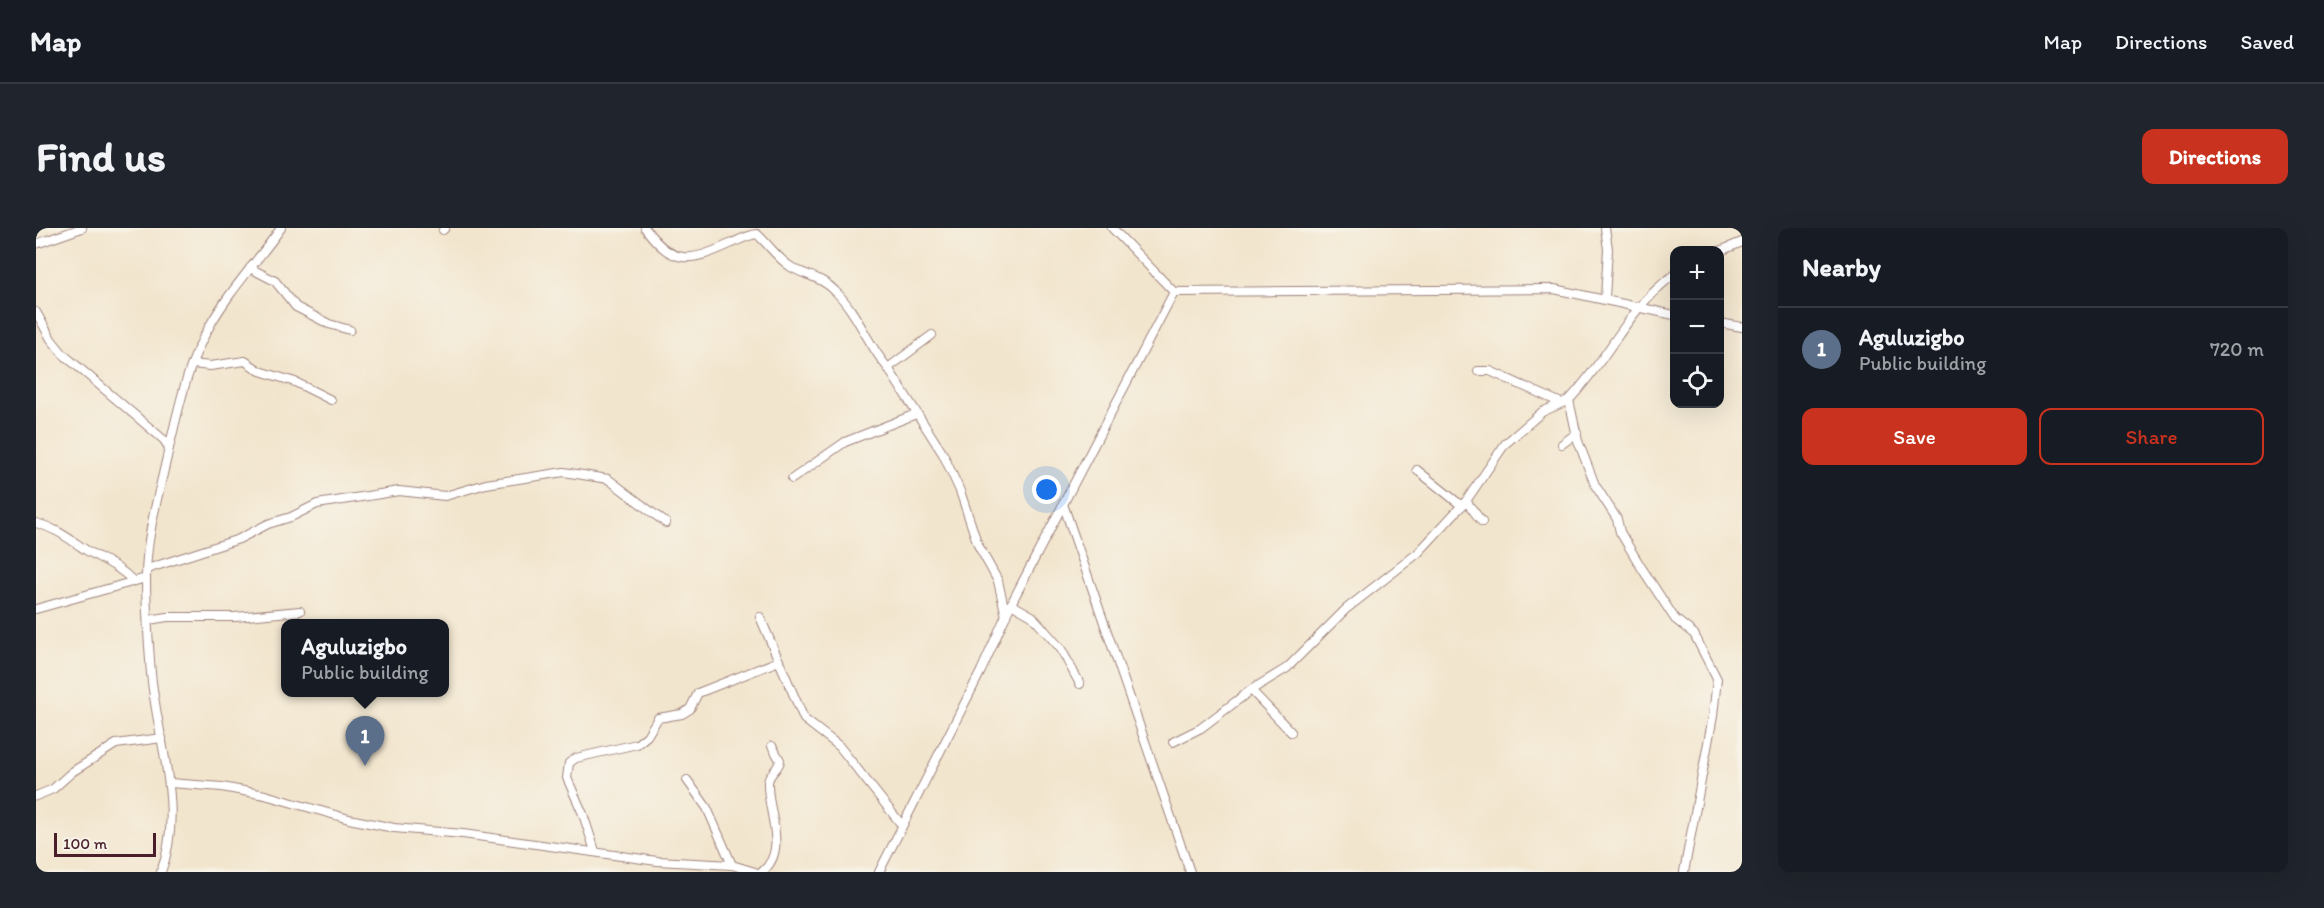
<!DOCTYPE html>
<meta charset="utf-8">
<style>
:root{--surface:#171b24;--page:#20242c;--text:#f1f3f6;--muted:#9ea1a6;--line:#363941;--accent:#c8321e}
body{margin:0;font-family:Itim,sans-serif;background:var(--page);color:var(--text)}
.controls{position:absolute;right:18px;top:18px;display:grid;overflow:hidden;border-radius:12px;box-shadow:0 6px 24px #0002}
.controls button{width:54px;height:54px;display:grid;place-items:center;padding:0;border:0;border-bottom:2px solid var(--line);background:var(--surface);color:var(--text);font:30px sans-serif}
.scale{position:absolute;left:18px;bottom:15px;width:102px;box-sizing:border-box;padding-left:6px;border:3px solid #4a1f2b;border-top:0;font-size:16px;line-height:21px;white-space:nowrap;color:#4a1f2b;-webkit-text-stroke:4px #f7f3e8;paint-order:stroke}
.you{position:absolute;left:1011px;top:262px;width:21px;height:21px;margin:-15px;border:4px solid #fff;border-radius:50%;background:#1a73e8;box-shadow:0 0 0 9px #1a73e833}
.badge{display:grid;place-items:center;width:39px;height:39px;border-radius:50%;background:var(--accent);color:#fff;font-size:20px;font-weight:700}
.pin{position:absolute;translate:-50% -50px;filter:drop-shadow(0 2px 3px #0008)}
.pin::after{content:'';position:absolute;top:32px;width:21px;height:18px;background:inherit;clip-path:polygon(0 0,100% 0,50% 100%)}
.popup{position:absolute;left:245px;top:391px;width:168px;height:78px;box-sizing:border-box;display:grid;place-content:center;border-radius:12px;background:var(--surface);filter:drop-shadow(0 2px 4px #0005);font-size:20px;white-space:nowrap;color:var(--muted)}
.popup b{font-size:22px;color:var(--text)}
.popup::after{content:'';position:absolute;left:50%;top:100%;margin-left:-12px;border:12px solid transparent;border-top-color:var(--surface)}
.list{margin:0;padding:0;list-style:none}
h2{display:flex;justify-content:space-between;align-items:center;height:78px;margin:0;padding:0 24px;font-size:26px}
h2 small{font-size:20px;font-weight:400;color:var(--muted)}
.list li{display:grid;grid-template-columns:39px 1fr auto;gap:18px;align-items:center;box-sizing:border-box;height:84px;padding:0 24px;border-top:2px solid var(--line)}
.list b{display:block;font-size:22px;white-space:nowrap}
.list p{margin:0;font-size:20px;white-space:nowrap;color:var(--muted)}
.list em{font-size:20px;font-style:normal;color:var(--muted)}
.actions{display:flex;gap:12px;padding:18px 24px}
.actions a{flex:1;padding:14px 0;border:2px solid var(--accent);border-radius:12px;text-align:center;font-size:21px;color:var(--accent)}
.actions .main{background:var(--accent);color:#fff}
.icon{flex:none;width:33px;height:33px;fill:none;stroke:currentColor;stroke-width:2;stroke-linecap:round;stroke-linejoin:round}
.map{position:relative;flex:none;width:1706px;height:644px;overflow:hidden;border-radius:12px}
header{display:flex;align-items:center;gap:36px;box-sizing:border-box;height:84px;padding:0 30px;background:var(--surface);border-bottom:2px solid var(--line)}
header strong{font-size:28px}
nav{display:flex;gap:33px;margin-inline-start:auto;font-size:21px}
.intro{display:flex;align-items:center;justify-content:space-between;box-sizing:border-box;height:144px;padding:0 36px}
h1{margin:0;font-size:42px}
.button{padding:15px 27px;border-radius:12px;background:var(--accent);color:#fff;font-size:21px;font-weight:700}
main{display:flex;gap:36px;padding:0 36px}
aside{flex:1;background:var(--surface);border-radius:12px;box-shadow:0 6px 24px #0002}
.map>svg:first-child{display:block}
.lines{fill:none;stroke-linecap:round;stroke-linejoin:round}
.minor-casing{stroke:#9e827c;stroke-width:10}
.minor{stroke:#fff;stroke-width:8}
</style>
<header>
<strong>Map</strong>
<nav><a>Map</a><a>Directions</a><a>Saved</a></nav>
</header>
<div class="intro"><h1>Find us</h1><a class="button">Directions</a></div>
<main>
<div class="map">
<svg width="1706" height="644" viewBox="0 0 1706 644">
<rect width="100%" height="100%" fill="#f7f3e8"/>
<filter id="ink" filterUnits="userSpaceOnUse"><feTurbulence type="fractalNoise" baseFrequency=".0167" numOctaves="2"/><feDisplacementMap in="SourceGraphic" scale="12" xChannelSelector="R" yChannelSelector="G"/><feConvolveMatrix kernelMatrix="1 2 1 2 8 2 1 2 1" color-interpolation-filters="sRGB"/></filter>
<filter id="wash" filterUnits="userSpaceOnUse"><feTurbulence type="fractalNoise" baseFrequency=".008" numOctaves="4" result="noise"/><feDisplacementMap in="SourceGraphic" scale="24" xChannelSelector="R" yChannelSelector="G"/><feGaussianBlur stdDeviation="1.35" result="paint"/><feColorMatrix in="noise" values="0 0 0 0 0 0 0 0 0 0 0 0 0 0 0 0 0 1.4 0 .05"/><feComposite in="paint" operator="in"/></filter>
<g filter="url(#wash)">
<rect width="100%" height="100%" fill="#f2e5cd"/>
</g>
<g filter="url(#ink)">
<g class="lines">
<defs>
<g id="minor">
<path d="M609,0C637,38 654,34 694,16C703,12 712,7 721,6C732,16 742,31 755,39C770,48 786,49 799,63C822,85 831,116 852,140L896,107"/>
<path d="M1076,0L1138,64L1518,61L1638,87"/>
<path d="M407,2L409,0"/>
<path d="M0,16L46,0"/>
<path d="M1684,23L1706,14"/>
<path d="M214,40L239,53L260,79L293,96L314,102"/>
<path d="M1638,47C1593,78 1571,133 1533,172L1542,213L1559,257L1581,291L1584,304L1605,339L1639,391L1658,406L1681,451L1677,488L1648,644"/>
<path d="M1569,70L1572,21L1569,0"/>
<path d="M0,84L15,111L27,126L128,212L133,220C124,262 110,306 110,350C110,377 112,405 114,432C117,503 151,574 125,644"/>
<path d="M1684,95L1706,99"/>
<path d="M156,136L174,138L209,133L224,143L259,154L295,172"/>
<path d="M852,140L907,226L924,263L942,317L962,353L970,388"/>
<path d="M1442,143H1454L1523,174"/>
<path d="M1526,216L1541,205"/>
<path d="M133,220C143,180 151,137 172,101C192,64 221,34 245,0"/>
<path d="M1381,242L1426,278"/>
<path d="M756,251L809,214L880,186"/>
<path d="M1430,273L1446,294"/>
<path d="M1027,276L1154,644"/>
<path d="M0,295C20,300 33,311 50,322C67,332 83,338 97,353"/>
<path d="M111,341L203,311L232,296L255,289L281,276L363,263L409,268L450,256L528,244L572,251L630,295"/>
<path d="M975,376L996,388L1025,421L1044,456"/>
<path d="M0,381L110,350"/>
<path d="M724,389L768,491L803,518L865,596"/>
<path d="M113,392L131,389H199L264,383"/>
<path d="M1215,462L1255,504"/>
<path d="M1137,514L1165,500L1215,462L1251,440L1310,381L1382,325L1430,273L1469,216L1506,184L1533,172"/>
<path d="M651,552L671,580L696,637"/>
<path d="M134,555L186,559L229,567L313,591L358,600L427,606L621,633L696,637L719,644"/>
<path d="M0,568L17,561L36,544L80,516L126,510"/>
<path d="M559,623L547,586L531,550L533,535L540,530L601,516L611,508L622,490L646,486L654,481L662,465L743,433"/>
<path d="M726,644C753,622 731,584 732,555C732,545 743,542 744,532L736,518"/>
<path d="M843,644L945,443L975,376L1138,64"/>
</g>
</defs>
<use href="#minor" class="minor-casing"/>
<use href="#minor" class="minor"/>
</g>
</g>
</svg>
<div class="controls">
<button>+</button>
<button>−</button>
<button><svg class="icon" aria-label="locate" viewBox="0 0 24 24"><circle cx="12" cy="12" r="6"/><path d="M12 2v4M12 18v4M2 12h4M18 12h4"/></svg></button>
</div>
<div class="scale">100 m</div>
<div class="you"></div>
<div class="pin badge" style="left:329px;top:538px;background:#5c6f8a">1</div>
<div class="popup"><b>Aguluzigbo</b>Public building</div>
</div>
<aside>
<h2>Nearby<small></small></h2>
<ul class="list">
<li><span class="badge" style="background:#5c6f8a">1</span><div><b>Aguluzigbo</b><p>Public building</p></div><em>720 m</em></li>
</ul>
<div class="actions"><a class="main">Save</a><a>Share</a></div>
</aside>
</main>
